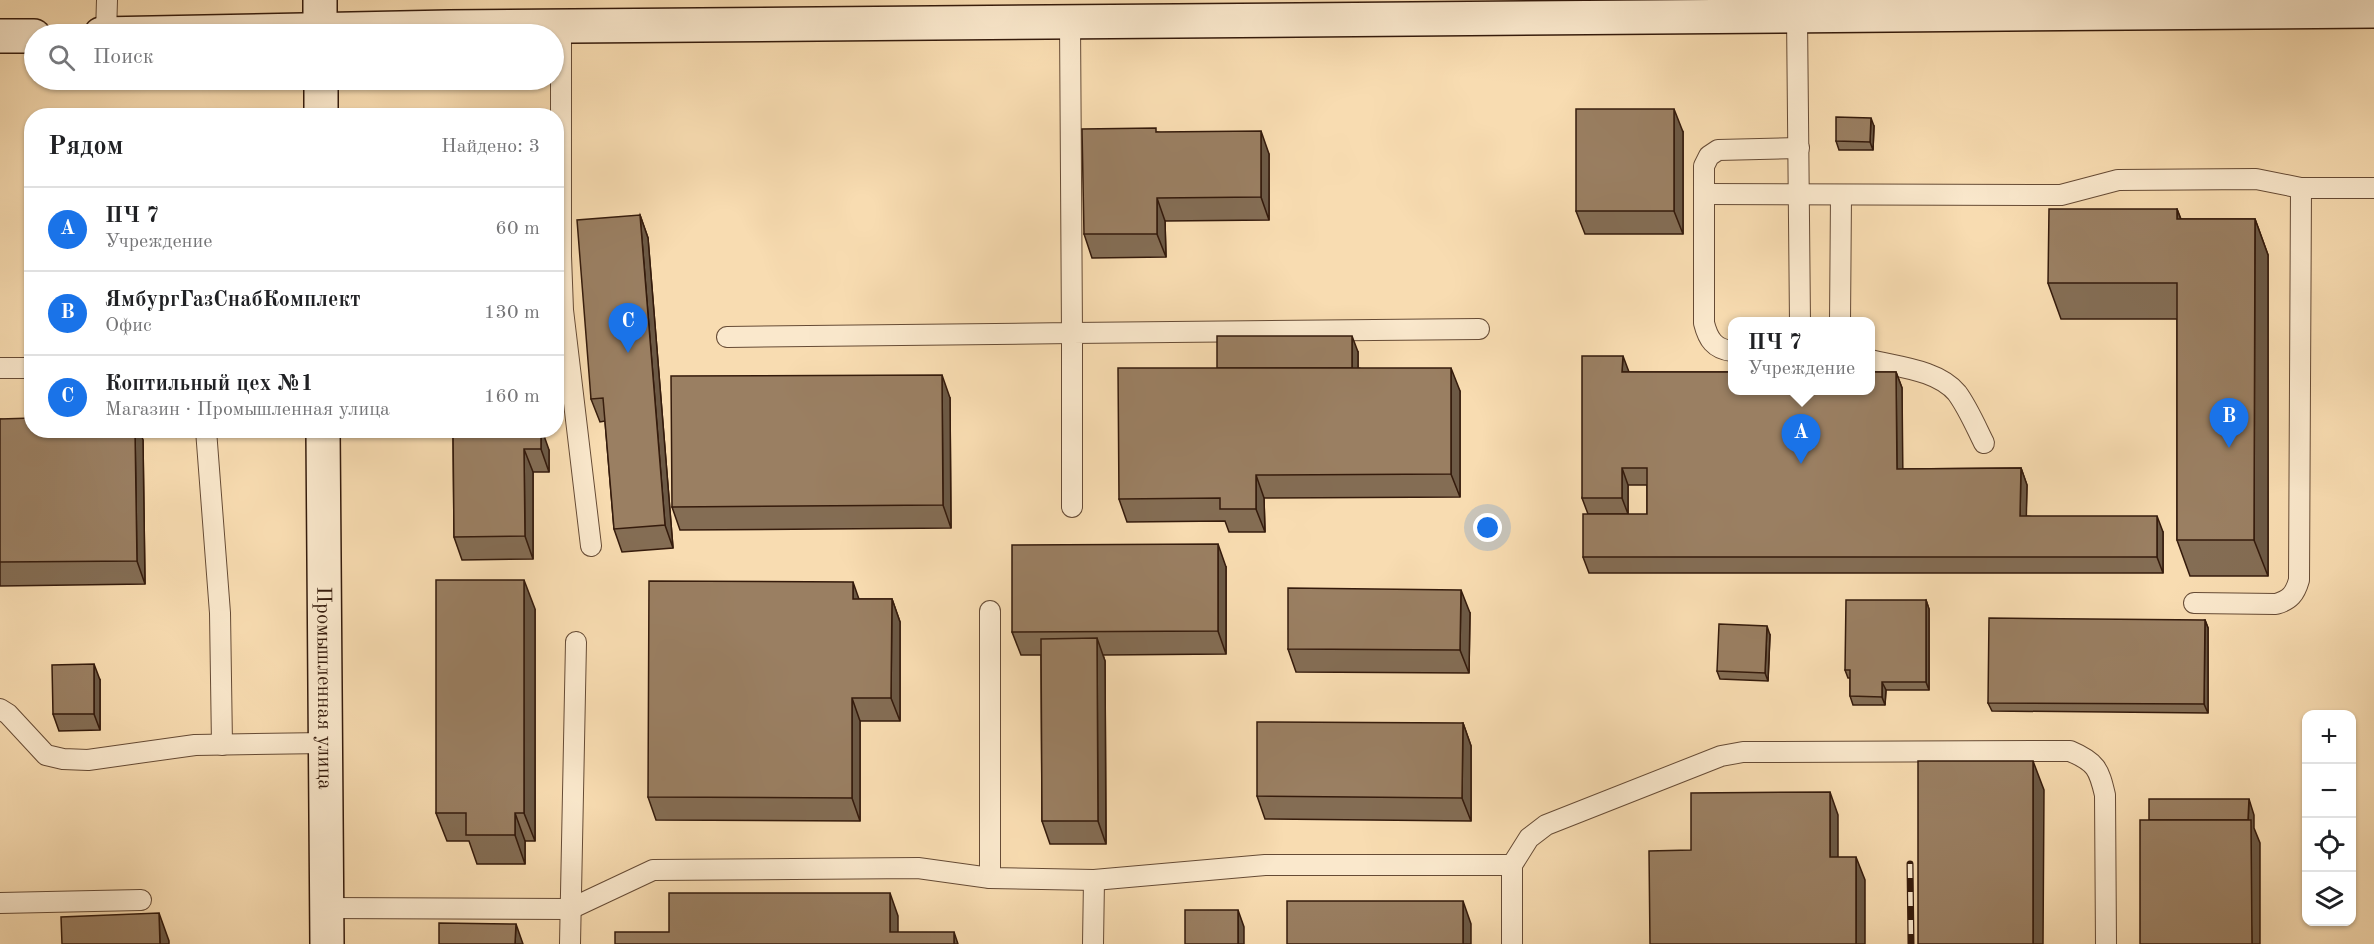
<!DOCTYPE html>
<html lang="ru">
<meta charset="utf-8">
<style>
:root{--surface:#fff;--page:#f2f2f2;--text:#202124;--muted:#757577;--line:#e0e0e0;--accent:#1a73e8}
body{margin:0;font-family:"Old Standard TT",serif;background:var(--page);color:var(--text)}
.controls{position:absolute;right:18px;bottom:18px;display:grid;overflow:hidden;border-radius:12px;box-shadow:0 2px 4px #0004}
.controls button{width:54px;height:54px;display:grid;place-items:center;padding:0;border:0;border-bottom:2px solid var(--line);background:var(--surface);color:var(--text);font:30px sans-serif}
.you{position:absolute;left:1488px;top:528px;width:21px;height:21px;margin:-15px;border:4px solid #fff;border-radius:50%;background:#1a73e8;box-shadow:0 0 0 9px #1a73e833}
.badge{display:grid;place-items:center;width:39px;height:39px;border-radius:50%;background:var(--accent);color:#fff;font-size:20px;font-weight:700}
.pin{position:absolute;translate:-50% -50px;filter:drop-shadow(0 2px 3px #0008)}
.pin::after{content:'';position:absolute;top:32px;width:21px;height:18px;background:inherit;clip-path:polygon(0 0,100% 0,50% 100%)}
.popup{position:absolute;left:1728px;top:317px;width:147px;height:78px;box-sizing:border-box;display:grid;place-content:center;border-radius:12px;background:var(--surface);filter:drop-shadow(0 2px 4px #0005);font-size:20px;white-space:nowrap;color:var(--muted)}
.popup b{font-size:22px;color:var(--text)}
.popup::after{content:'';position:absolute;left:50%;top:100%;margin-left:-12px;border:12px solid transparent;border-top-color:var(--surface)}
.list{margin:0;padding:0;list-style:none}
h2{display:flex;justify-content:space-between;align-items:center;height:78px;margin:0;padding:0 24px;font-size:26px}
h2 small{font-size:20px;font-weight:400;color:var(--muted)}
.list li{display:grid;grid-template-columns:39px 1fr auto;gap:18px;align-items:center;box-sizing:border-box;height:84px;padding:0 24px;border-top:2px solid var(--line)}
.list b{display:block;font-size:22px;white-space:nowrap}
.list p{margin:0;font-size:20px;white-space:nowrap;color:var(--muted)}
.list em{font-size:20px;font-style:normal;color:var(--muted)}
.icon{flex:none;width:33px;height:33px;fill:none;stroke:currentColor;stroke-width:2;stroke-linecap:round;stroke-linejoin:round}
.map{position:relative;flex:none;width:2374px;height:944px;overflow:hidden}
.search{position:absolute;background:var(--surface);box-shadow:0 2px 4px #0004;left:24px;top:24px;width:540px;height:66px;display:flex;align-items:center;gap:15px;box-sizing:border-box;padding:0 21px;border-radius:33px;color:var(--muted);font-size:22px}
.panel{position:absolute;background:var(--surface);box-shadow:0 2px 4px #0004;left:24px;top:108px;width:540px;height:330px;border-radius:24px}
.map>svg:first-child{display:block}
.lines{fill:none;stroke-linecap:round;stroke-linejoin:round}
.lane-casing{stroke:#664b35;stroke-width:22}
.secondary-casing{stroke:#351b0c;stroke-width:36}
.lane{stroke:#fae8cc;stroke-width:20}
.secondary{stroke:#fae8cc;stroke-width:33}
.rail-casing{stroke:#351b0c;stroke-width:7}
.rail{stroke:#fae8cc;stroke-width:4.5;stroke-dasharray:14;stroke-linecap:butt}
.wall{fill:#846d54;stroke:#351b0c;stroke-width:1.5}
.shaded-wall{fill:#6c5945;stroke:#351b0c;stroke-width:1.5}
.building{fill:#9a7f62;stroke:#351b0c;stroke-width:1.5}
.labels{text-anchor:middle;stroke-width:4.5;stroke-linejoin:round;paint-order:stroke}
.street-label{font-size:21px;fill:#351b0c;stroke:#fae8cc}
</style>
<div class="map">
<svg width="2374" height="944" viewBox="0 0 2374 944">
<rect width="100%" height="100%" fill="#f8dcb1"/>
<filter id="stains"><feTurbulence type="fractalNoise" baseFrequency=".00333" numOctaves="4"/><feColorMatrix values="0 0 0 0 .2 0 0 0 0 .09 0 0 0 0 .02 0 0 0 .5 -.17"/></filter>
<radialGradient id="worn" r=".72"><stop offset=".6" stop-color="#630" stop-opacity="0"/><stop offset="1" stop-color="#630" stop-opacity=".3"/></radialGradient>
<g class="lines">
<defs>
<g id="lane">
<path d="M1797,15L1800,322"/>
<path d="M561,27V256L563,310L591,546"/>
<path d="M106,34L107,0"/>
<path d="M1704,194L2061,195L2118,180L2256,179L2301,188H2374"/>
<path d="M1840,322L1841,195"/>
<path d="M727,337L1072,333L1070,22"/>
<path d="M1732,351C1714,349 1708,339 1704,323V166L1709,156L1718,150L1799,148"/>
<path d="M1870,360C1898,367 1938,370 1957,393C1968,408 1976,427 1984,443"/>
<path d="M0,368H32"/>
<path d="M206,430L220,613L222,745"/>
<path d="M1072,507V333L1479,329"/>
<path d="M2194,603L2276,604C2290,600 2295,594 2299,580L2301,188"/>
<path d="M0,709L8,714L46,755L63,759L88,760L195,745L325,743"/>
<path d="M990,878V611"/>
<path d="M0,903L141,900"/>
<path d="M326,908L570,909L653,870L918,868L990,878L1094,880L1265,865H1512"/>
<path d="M570,944L576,642"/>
<path d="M1093,944L1094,880"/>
<path d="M1512,944V865L1529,838L1546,825L1721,756L1743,752L2070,751C2096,762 2099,769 2105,795L2106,944"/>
</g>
<g id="secondary">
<path d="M320,0V34"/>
<path d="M101,34L449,27L2374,11"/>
<path d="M0,36H34"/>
<path d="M321,80V116"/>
<path id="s1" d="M323,430L327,944"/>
</g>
</defs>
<use href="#lane" class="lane-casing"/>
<use href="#secondary" class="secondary-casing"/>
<use href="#lane" class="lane"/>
<use href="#secondary" class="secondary"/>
<defs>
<path id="rail" d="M1910,864L1911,944"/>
</defs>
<use href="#rail" class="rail-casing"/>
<use href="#rail" class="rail"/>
</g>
<g class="wall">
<path d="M1874,126L1873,150H1839L1836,141Z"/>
<path d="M1157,132L1269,154V220L1165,221L1166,257L1092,258L1084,234Z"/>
<path d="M1683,132V234H1585L1576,211Z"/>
<path d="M2177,209L2181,219H2255L2268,255V576H2190L2177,540V319H2061L2048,283Z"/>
<path d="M640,215L648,238L673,548L622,552L614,529L605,421L600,422L591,399Z"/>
<path d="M1358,352V368L1460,391V497L1264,498L1265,532H1229L1225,521L1127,522L1119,499Z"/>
<path d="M1628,372H1896L1902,388V469L2021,468L2027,485L2026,516L2163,532V573H1589L1583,557L1647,514V485H1628V514H1588L1582,498Z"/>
<path d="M950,398L951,528L680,530L672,507Z"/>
<path d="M0,419L143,440L145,584L0,586Z"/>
<path d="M453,430L549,450V472H533V559L462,560L454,537Z"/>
<path d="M1226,567V654L1103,655L1105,661L1106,844H1050L1042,821L1041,655H1021L1012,632Z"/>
<path d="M859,599H892L900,622V721H860V821L656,820L648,797Z"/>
<path d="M1926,600L1929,609V690H1886L1885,705H1853L1850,696V678H1848L1845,670Z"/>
<path d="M535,609V841H525V864H477L469,841H447L436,813Z"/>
<path d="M1470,613L1469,673L1296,672L1288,649Z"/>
<path d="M2205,620L2208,628V713L1992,711L1988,703Z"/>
<path d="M1770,635L1768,681L1720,679L1717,671Z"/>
<path d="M100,680V730L59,731L53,714Z"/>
<path d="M1463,723L1471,746V821L1265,819L1257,796Z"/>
</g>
<g class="shaded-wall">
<path d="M1674,109L1683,132V234L1674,211Z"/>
<path d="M1871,118L1874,126L1873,150L1870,142Z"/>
<path d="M1261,131L1269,154V220L1261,197Z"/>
<path d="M1157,198L1165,221L1166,257L1157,234Z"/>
<path d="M2177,209L2190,245L2177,219Z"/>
<path d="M640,215L648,238L673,548L665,525Z"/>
<path d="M2255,219L2268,255V576L2254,540Z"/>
<path d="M1352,336L1358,352V391L1352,375Z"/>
<path d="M1623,356L1629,372H1622Z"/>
<path d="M1451,368L1460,391V497L1451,474Z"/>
<path d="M1896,372L1902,388L1903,485L1897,469Z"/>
<path d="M942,375L950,398L951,528L943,505Z"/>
<path d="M135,430H140L143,440L145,584L137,561Z"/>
<path d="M541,430H542L549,450V472L541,449Z"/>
<path d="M524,449L533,472V559L525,536Z"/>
<path d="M1622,468L1628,485V514L1622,498Z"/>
<path d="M2021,468L2027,485L2026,532L2020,516Z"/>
<path d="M1256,475L1264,498L1265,532L1256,509Z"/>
<path d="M2157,516L2163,532V573L2157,557Z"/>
<path d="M1218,544L1226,567V654L1218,631Z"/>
<path d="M524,580L535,609V841L524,813Z"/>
<path d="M853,582L861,605L853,599Z"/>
<path d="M1461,590L1470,613L1469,673L1460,650Z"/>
<path d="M892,599L900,622V721L891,698Z"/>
<path d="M1926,600L1929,609V690L1926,682Z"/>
<path d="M2205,620L2208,628V713L2204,704Z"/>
<path d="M1767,626L1770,635L1768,681L1765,673Z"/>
<path d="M1097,638L1105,661L1106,844L1098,821Z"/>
<path d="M94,664L100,680V730L94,714Z"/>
<path d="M1882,682L1886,690L1885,705L1882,697Z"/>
<path d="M852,698L860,721V821L852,798Z"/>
<path d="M1463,723L1471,746V821L1462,798Z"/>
<path d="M2033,761L2044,790L2043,944H2033Z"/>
<path d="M1830,792L1838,815V880L1830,857Z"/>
<path d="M2249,799L2254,815V828L2260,843V944H2252L2248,827Z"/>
<path d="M515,813L525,841V864L515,835Z"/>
<path d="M1856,857L1865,880V944H1856Z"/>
<path d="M890,893L898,916V944L890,932Z"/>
<path d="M1463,901L1471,924V944H1463Z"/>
<path d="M1238,910L1244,927V944H1238Z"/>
<path d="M159,913L169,941V944H160Z"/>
<path d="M516,924L523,944H515Z"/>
<path d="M954,932L958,944H954Z"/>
</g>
<g class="building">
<rect x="1576" y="109" width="98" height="102"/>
<path d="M1836,117L1871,118L1870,142L1836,141Z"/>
<path d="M1156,128V132L1261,131V197L1157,198V234H1084L1082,129Z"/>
<path d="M2049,209H2177V219H2255L2254,540H2177V283H2048Z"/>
<path d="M640,215L665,525L614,529L603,398L591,399L577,220Z"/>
<rect x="1217" y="336" width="135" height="32"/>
<path d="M1582,356H1623L1622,372H1732V390H1870V372H1896L1897,469L2021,468L2020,516H2157V557H1583V514H1647V468H1622V498H1582Z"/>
<path d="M1118,368H1451V474L1256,475V509H1220V498L1119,499Z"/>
<path d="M942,375L943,505L672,507L671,376Z"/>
<path d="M32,418V430H135L137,561L0,562V419Z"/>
<path d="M453,430H541V449H524L525,536L454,537Z"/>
<path d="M1218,544V631L1012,632V545Z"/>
<path d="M436,580H524V813H515V835H466V813H436Z"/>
<path d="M649,581L853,582V599H892L891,698H852V798L648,797Z"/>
<path d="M1288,588L1461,590L1460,650L1288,649Z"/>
<path d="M1846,600H1926V682H1882V697L1850,696V670H1845Z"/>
<path d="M1989,618L2205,620L2204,704L1988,703Z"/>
<path d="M1719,624L1767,626L1765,673L1717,671Z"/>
<path d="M1097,638L1098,821H1042L1041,639Z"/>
<path d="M94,664V714H53L52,665Z"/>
<path d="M1257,722L1463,723L1462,798L1257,796Z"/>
<rect x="1918" y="761" width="115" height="183"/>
<path d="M1830,792V857H1856V944H1650L1649,851L1691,850V793Z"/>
<path d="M2149,799H2249L2248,820H2149Z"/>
<path d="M2140,820H2251L2252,944H2140Z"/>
<path d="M669,893H890V932H954V944H615V932H669Z"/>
<rect x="1287" y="901" width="176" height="43"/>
<rect x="1185" y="910" width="53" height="34"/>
<path d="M159,913L160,944H62L61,917Z"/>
<path d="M439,923L516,924L515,944H439Z"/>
</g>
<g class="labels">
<g class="street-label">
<text dy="7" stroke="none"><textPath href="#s1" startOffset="258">Промышленная улица</textPath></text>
</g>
</g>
<rect width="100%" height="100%" filter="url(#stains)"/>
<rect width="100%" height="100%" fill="url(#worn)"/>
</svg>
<div class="controls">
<button>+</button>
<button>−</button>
<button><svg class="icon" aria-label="locate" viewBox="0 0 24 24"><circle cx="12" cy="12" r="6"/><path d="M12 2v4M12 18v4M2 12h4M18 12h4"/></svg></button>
<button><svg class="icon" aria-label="layers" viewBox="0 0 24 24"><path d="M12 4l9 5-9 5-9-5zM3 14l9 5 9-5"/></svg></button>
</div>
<div class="you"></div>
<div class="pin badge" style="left:1801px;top:464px">A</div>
<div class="popup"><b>ПЧ 7</b>Учреждение</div>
<div class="pin badge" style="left:2229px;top:448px">B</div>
<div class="pin badge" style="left:628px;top:353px">C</div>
<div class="search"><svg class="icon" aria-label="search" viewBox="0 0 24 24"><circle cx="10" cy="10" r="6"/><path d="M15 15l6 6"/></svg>Поиск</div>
<section class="panel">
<h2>Рядом<small>Найдено: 3</small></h2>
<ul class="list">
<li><span class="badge">A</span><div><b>ПЧ 7</b><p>Учреждение</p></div><em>60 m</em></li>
<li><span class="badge">B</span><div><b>ЯмбургГазСнабКомплект</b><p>Офис</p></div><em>130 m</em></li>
<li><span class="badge">C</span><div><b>Коптильный цех №1</b><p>Магазин · Промышленная улица</p></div><em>160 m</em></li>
</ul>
</section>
</div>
